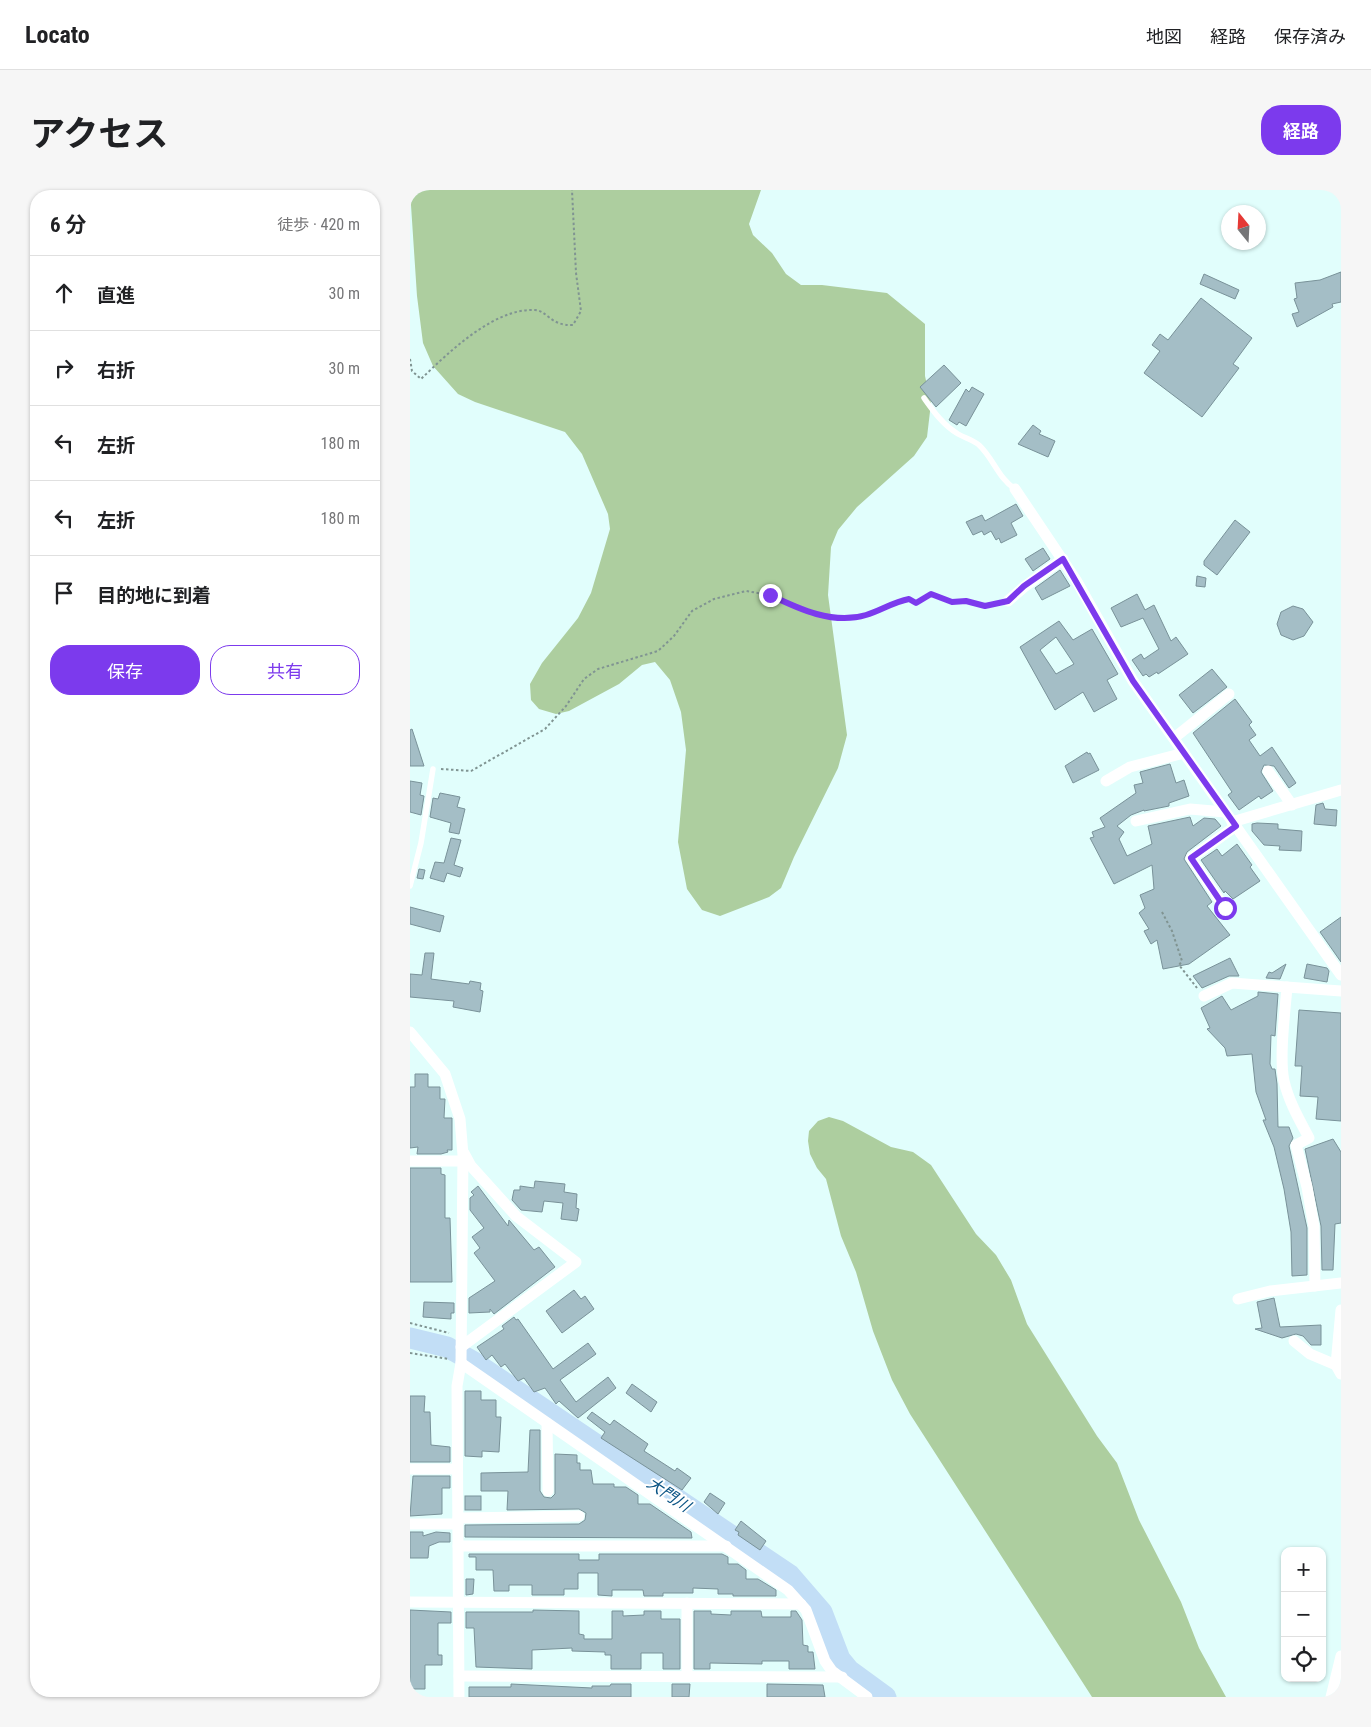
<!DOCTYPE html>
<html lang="ja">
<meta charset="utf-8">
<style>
:root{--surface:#fff;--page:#f6f6f6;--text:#202124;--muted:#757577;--line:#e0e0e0;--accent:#7c3aed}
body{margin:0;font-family:"Roboto Condensed","Noto Sans JP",sans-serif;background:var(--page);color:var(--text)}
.controls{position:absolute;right:15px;bottom:15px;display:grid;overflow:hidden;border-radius:10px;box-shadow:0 1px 4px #0004}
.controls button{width:45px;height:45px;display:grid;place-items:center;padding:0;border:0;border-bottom:1px solid var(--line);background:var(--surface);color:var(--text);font:25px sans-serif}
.compass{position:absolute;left:811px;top:15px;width:45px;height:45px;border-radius:50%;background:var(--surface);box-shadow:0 1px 4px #0004;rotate:342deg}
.stop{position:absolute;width:15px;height:15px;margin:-11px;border:4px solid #7c3aed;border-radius:50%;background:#fff}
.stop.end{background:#7c3aed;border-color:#fff;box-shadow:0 1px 5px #0008}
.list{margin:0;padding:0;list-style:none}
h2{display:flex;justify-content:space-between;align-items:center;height:65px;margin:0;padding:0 20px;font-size:21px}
h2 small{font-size:16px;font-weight:400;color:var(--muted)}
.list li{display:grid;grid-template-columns:32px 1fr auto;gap:15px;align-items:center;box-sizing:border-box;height:75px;padding:0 20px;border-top:1px solid var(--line)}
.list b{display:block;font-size:19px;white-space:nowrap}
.list em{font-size:16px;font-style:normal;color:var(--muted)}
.actions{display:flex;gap:10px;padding:15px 20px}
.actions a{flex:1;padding:11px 0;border:1px solid var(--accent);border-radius:20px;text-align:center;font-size:18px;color:var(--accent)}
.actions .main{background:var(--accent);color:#fff}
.icon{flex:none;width:28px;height:28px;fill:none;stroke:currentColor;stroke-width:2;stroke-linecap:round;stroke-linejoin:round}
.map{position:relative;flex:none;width:931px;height:1507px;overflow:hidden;border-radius:20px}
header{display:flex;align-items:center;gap:30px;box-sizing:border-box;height:70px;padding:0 25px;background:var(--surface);border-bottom:1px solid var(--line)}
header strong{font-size:24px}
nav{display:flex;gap:28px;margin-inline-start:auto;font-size:18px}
.intro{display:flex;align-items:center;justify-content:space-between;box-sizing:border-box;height:120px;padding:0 30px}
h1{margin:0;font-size:35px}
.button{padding:12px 22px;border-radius:20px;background:var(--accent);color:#fff;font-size:18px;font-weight:700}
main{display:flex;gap:30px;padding:0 30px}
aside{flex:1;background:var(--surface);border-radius:20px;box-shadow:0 1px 4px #0004}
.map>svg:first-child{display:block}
.forest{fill:#adce9f}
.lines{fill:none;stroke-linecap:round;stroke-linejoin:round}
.river{stroke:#c2def6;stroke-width:21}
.building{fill:#a4bec6;stroke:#799299;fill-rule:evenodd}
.path{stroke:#809492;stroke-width:2;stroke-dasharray:2.5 2.5;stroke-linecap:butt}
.service{stroke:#fff;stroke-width:5.5}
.minor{stroke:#fff;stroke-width:11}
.route{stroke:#7c3aed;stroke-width:6}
.labels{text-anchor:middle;stroke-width:4;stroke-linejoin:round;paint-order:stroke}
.water-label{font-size:16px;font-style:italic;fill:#095384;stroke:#fff}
</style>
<header>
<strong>Locato</strong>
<nav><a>地図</a><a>経路</a><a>保存済み</a></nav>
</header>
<div class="intro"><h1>アクセス</h1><a class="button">経路</a></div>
<main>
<aside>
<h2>6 分<small>徒歩 · 420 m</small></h2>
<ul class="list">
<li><svg class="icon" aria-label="ahead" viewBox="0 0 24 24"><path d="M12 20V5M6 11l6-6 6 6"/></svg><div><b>直進</b></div><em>30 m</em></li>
<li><svg class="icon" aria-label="right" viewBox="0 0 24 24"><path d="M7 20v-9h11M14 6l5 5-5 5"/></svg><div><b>右折</b></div><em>30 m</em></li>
<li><svg class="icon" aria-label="left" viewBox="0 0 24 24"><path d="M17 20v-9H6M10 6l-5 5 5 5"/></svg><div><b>左折</b></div><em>180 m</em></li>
<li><svg class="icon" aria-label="left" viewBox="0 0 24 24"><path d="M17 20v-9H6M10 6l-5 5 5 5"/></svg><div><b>左折</b></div><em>180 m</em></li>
<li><svg class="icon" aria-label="arrive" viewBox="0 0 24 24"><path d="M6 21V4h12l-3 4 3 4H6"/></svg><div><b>目的地に到着</b></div></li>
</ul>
<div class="actions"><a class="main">保存</a><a>共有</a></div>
</aside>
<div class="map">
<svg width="931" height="1507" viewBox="0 0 931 1507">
<rect width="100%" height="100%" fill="#e1fefc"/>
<g class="forest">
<path d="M0,0H351L339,34L343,45L362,63L376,84L391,95H412L477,103L515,134V186L521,213L517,247L504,266L447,317L428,340L421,357L418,405L437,545L428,578L384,667L371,698L359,707L310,726L292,720L277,699L268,652L276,560L271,522L260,490L245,472L232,475L209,494L159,521L146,524L129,519L121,510L120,494L132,473L168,428L181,403L200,339L198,324L172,264L155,242L65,212L48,204L23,176L13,153L7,106Z"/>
<path d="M419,927L433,931L481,957L503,962L521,975L566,1044L586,1065L601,1090L617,1134L687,1246L707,1273L729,1330L771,1412L789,1458L816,1507H682L500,1224L482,1190L463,1141L446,1082L431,1046L416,989L407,978L400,964L398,951L399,941L408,931Z"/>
</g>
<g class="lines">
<path class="river" d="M0,1148L37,1157L64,1172L380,1385L412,1422L430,1469L439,1480L476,1507"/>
</g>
<g class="building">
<path d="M931,82V112L922,114L923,117L887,137L882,124L889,122L884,109L887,108L885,93L910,90Z"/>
<path d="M794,84L829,100L825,109L790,94Z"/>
<path d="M791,108L842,148L823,174L829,178L792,227L734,183L750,161L742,155L750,144L758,150Z"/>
<path d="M534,175L551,193L526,217L510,197Z"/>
<path d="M562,197L574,204L556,236L549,232L547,235L539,230L556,199L559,202Z"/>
<path d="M623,235L631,241L629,244L645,251L638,267L608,254Z"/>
<path d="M606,314L613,326L601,333L607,345L591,353L589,348L586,350L581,341L574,345L572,341L563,345L556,332L572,325L575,331Z"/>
<path d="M825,330L840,342L807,385L794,375V371Z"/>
<path d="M633,358L640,369L623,381L615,369Z"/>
<path d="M650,380L660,396L632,410L625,398Z"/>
<path d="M787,386L796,388L795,397L786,396Z"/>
<path d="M727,404L735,420L744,415L761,451L766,447L778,464L748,484L747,482L739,487L736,484L733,486L722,470L731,464L734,469L749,459L733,428L711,437L701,418Z"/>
<path d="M883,416L893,419L903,432L894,446L883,450L871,445L867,434L871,422Z"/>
<path d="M649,431L663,450L682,439L708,484L697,490L707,509L684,522L673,502L645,520L610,457ZM646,447L664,474L646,484L630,460Z"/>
<path d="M802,479L817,497L783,523L769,505Z"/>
<path d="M825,509L842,532L839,535L846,545L839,550L850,566L862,557L886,593L879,598L864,576L854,575L851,582L863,601L851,609L849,606L829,620L818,605L822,602L783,543Z"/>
<path d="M2,539L14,576H0V540Z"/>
<path d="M677,562L678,564L680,563L689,580L663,593L655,576Z"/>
<path d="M760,574L766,593L774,590L779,606L759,613V616L734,621V620L721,625L707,636L714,642L709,649L717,666L742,654L738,636L780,627L783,636L794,628L805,629L811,636L777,662L774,669L802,712L797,716L820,745L779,774L753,779L747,750L741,754L734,741L739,739L729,723L735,718L730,705L744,699L742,675L704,694L680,648L684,647L682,642L695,637L690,628L726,603L724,595L733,593L730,582Z"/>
<path d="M0,591L12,593L10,605L14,606L11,625L0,622Z"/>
<path d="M30,603L50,607L47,617L55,619L49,644L39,642L41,633L20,627L23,608L28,609Z"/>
<path d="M913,613L915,619L927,620L926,636L904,634L906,615Z"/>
<path d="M847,633L868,634V639L892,641L891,661L869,660L870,656L854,655L842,641V634Z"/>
<path d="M41,648L51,650L44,675L53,678L50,687L37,683L34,692L20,688L25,672L34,673Z"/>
<path d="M827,654L842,675L840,677L850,691L823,709L815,701L814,703L791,670L807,659L812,666Z"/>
<path d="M9,679L15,680L13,689L7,688Z"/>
<path d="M0,717L34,726L30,742L0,734Z"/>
<path d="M931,727V772L910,742Z"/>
<path d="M15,763H24L21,789L59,794L60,791L71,793L70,800L73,801L70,822L43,817L44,811L0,807V784L12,785Z"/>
<path d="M820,768L829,786H819L792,798L783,786Z"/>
<path d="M876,774L870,789L856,788L859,782L862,783Z"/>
<path d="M897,774L917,778L919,781L917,792L894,788Z"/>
<path d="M848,802L868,804L865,846L861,845L860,874L862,879H865L867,894L868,937H879L883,948L879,956L897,1038V1085L882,1086L881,1042L874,999L864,957L853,930H856L846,902L842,864L817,866L815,858L797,839L800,838L791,818L812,806L821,820L848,806Z"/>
<path d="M889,820L931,823V931L906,929L908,907L890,906L892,876H885Z"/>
<path d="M5,884H18V897H30V909H35L34,928H42V960H37L38,962L31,964H7L8,957L0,958V897H5Z"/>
<path d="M923,949L931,962V1033L925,1034L923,1080H912L911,1036L895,959Z"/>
<path d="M0,978H31V984L35,985V1028H40L42,1092H0Z"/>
<path d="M125,991L155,994L154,1002L167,1004L166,1018L169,1019L167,1031L151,1029L153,1013L134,1011L132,1022L111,1020L102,1010L104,1000H110V996L124,998Z"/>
<path d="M68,996L98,1036L99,1030L124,1060L129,1057L145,1077L84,1124L80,1119V1122L59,1123V1108L85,1091L64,1063L70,1058L62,1047L74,1038L60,1020V1008L64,1005L61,1002Z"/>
<path d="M164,1100L171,1109L175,1106L184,1119L152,1143L136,1121Z"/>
<path d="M864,1108L870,1137L911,1135V1155H901L893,1146L886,1144L872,1148L845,1139L852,1138L847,1112Z"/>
<path d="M14,1112L44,1113V1123H41V1129L13,1127Z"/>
<path d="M104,1127L106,1130L108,1129L143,1179L178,1153L186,1164L150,1190L166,1212L198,1187L206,1198L168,1228L149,1211L146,1214L135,1198L124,1202L114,1188L108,1191L95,1174L91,1177L82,1165L76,1170L67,1157L94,1139L92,1136Z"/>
<path d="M222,1194L247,1212L241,1222L216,1203Z"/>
<path d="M55,1201H71V1210H86V1227H91L89,1262L72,1261V1267L55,1266Z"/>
<path d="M0,1206H15L14,1222H20L21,1255L40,1257V1272H0Z"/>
<path d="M182,1222L200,1235L204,1230L238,1254L234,1261L265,1281L267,1278L281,1288L272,1300L191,1248L195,1242L177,1228Z"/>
<path d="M120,1240H130V1301L134,1307L141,1308L145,1304V1264L167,1265V1273H170V1280H181L183,1294H204V1297H216L228,1305V1314H240L281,1342L282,1348L55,1347V1335L169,1334L175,1330L176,1323L169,1319L97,1320L98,1301H71V1283L118,1282Z"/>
<path d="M3,1286H40V1298H32V1324L0,1326Z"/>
<path d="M300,1303L315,1313L308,1324L294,1312Z"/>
<rect x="55" y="1306" width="16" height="14"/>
<path d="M331,1331L356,1351L350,1360L328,1345L329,1342L325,1340Z"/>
<path d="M0,1342H13V1346L26,1342L40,1343V1352H29L19,1356L18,1368H0Z"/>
<path d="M59,1364H169V1370H189V1364H312L318,1367V1374H328L336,1380V1389H348L366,1400V1406H323V1404H308V1399L283,1398V1403H253V1406H234L233,1400H202V1406L188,1405V1383H168V1399H154V1405H122V1395H99V1401H84L83,1380H66V1367H59Z"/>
<path d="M56,1389H64L63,1404L56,1405Z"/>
<path d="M0,1420L41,1422V1433H28V1465H32V1475H15V1499H0Z"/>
<path d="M123,1420L169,1421V1444L174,1445V1449H202V1421H213V1426L234,1425V1421H251V1429H270V1479H253V1463H231V1479H201V1465H195V1462L162,1461V1458L122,1460V1479L66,1477L64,1438H56V1422H123Z"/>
<path d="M284,1421H301V1424L321,1425V1421H351L352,1427H381V1421H386L392,1430L393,1455L398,1456V1462H403L405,1479H379V1471H352V1474L300,1473V1479H284Z"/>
<path d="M101,1494L182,1498V1496H200L201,1494H221V1507H59V1497H101Z"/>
<path d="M262,1494H280L279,1507H262Z"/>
<path d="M357,1494L413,1495L415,1507H357Z"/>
</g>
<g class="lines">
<g class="path">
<path d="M0,169L2,181L11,189C39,162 84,118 125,120C138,121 140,136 163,135L171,121L166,83L162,0"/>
<path d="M31,579L61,581L135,539L156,516L174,489L188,479L248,461L264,446L282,421L304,409L336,401L360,405L389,419L413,426L438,428L455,425L499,409L506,413L521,404L542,412L556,411L575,415L586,413"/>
<path d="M752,722L762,741L772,771L769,775L787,798"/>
<path d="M0,1133L39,1143"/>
<path d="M0,1163L39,1169"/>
</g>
<g class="service">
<path d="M514,208C524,222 533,235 548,244C555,248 563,250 569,255C583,268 589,289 605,299"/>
<path d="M0,696L11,653L23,579"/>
</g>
<g class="minor">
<path d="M605,299L666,390L723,491L931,785"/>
<path d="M598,411L614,397L653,369"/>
<path d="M764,548L819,504"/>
<path d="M858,581L882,615"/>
<path d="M696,591L720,577L774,563"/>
<path d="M726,631L780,619L815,622"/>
<path d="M822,632L931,600"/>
<path d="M815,718L781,668L826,636"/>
<path d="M877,797C875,822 869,868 874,891C879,912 889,929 899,948L886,955L897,997L904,1037L905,1096"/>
<path d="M794,806L822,793L931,801"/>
<path d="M0,842L35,884L50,929L53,965L51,1173L47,1196L49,1507"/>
<path d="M0,971H53"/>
<path d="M828,1109L860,1101L931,1093"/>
<path d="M884,1151L900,1164L926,1175L931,1184"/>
<path d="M51,1157L166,1072L106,1026L61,976L54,963"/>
<path d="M51,1173L378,1400L396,1420L415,1471L422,1481L457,1507"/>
<path d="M926,1175L931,1120"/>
<path d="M137,1233L138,1301"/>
<path d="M0,1279H47"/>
<path d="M48,1328L169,1326"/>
<path d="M0,1334H48"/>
<path d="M48,1356H316"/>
<path d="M0,1412L391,1414"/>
<path d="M277,1413V1486"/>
<path d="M49,1486L432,1487"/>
<path d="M921,1507L931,1466"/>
</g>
</g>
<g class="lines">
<path class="route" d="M360,405C389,419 423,435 456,425C470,421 483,412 499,409L506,413L521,404L542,412L556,411L575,416L598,411L614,396L653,369L723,491L826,636L781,668L815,718"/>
</g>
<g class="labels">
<g class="water-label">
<text transform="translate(259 1304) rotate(34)" y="6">大門川</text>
</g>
</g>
</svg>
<div class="controls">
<button>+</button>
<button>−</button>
<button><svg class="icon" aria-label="locate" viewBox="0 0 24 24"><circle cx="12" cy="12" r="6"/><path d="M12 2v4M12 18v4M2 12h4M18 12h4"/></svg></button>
</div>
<svg class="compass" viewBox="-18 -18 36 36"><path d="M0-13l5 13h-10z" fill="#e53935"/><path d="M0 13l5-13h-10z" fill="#757577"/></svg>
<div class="stop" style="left:815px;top:718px"></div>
<div class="stop end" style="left:360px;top:405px"></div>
</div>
</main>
